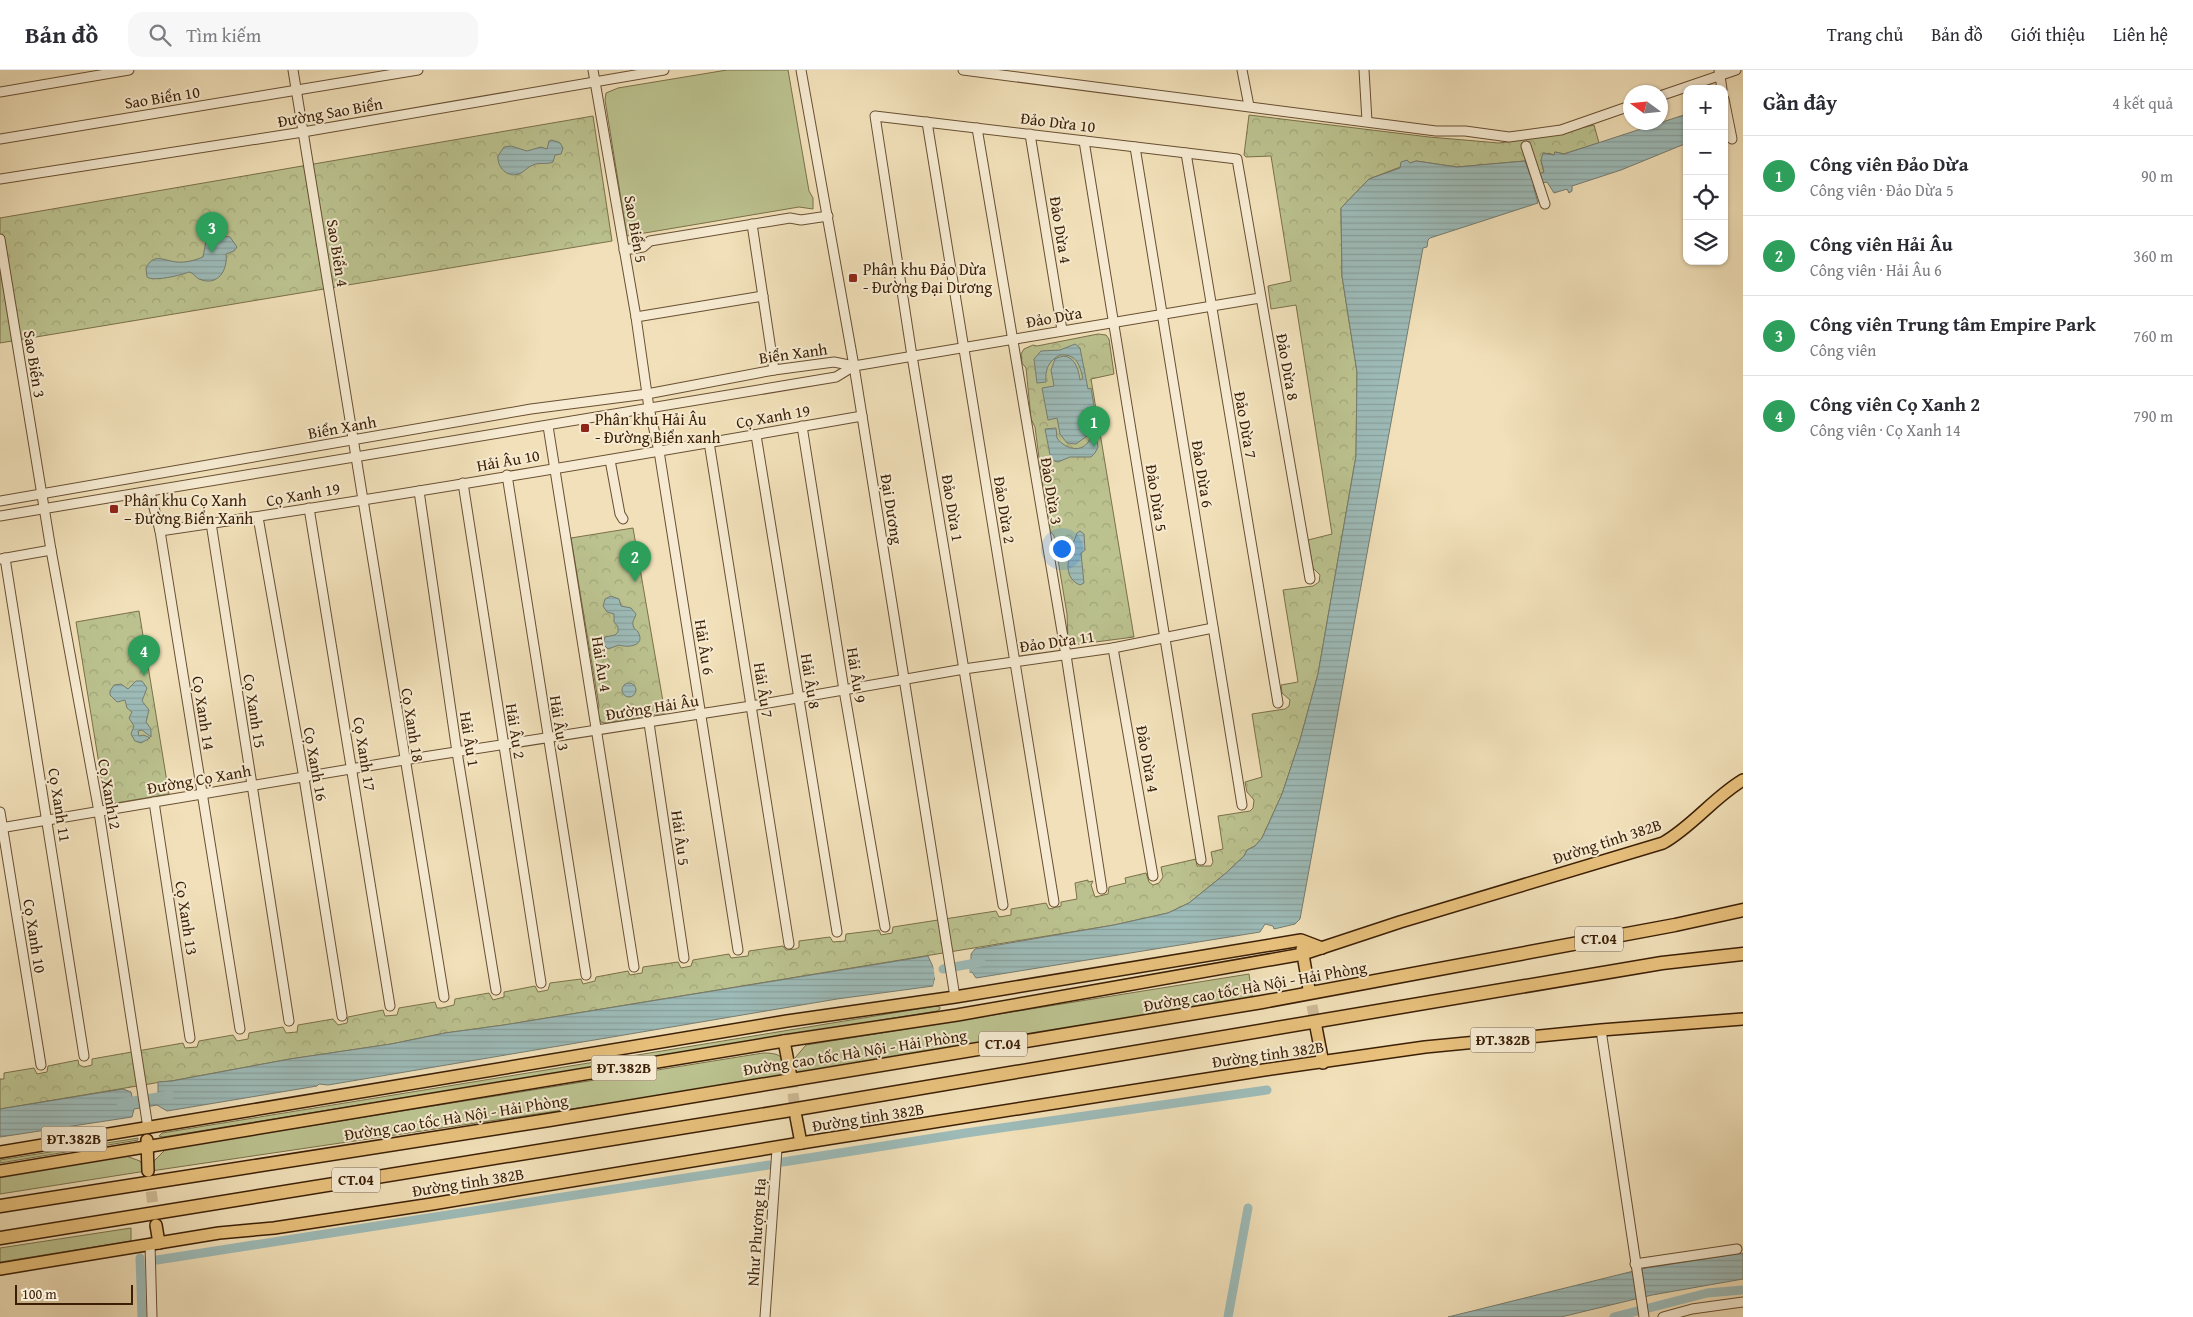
<!DOCTYPE html>
<html lang="vi">
<meta charset="utf-8">
<style>
:root{--surface:#fff;--page:#f7f7f7;--text:#2b2b33;--muted:#7c7c81;--line:#e1e1e2;--accent:#ea580c}
body{margin:0;font-family:"Gentium Book Plus",serif;background:var(--page);color:var(--text)}
.controls{position:absolute;right:15px;top:15px;display:grid;overflow:hidden;border-radius:10px;box-shadow:0 1px 4px #0004}
.controls button{width:45px;height:45px;display:grid;place-items:center;padding:0;border:0;border-bottom:1px solid var(--line);background:var(--surface);color:var(--text);font:25px sans-serif}
.compass{position:absolute;left:1623px;top:15px;width:45px;height:45px;border-radius:50%;background:var(--surface);box-shadow:0 1px 4px #0004;rotate:285deg}
.scale{position:absolute;left:15px;bottom:12px;width:118px;box-sizing:border-box;padding-left:5px;border:2px solid #3b1f05;border-top:0;font-size:14px;line-height:18px;white-space:nowrap;color:#3b1f05;-webkit-text-stroke:4px #f6ebd2;paint-order:stroke}
.you{position:absolute;left:1061px;top:478px;width:18px;height:18px;margin:-12px;border:4px solid #fff;border-radius:50%;background:#1a73e8;box-shadow:0 0 0 8px #1a73e833}
.badge{display:grid;place-items:center;width:32px;height:32px;border-radius:50%;background:var(--accent);color:#fff;font-size:16px;font-weight:700}
.pin{position:absolute;translate:-50% -41px;filter:drop-shadow(0 1px 2px #0008)}
.pin::after{content:'';position:absolute;top:26px;width:18px;height:15px;background:inherit;clip-path:polygon(0 0,100% 0,50% 100%)}
.list{margin:0;padding:0;list-style:none}
h2{display:flex;justify-content:space-between;align-items:center;height:65px;margin:0;padding:0 20px;font-size:21px}
h2 small{font-size:16px;font-weight:400;color:var(--muted)}
.list li{display:grid;grid-template-columns:32px 1fr auto;gap:15px;align-items:center;box-sizing:border-box;height:80px;padding:0 20px;border-top:1px solid var(--line)}
.list b{display:block;font-size:19px;white-space:nowrap}
.list p{margin:0;font-size:16px;white-space:nowrap;color:var(--muted)}
.list em{font-size:16px;font-style:normal;color:var(--muted)}
.icon{flex:none;width:28px;height:28px;fill:none;stroke:currentColor;stroke-width:2;stroke-linecap:round;stroke-linejoin:round}
.map{position:relative;flex:none;width:1743px;height:1247px;overflow:hidden}
header{display:flex;align-items:center;gap:30px;box-sizing:border-box;height:70px;padding:0 25px;background:var(--surface);border-bottom:1px solid var(--line)}
header strong{font-size:24px}
nav{display:flex;gap:28px;margin-inline-start:auto;font-size:18px}
.search{width:350px;height:45px;background:var(--page);display:flex;align-items:center;gap:12px;box-sizing:border-box;padding:0 18px;border-radius:15px;color:var(--muted);font-size:19px}
main{display:flex}
aside{flex:1;background:var(--surface)}
.map>svg:first-child{display:block}
.grass{fill:#bbc28f;stroke:#7b704a}
.park{fill:url(#park-crowns);stroke:#7b704a}
.water{fill:url(#water-rules);stroke:#767d70}
.pier{fill:#f1e0b9}
.lines{fill:none;stroke-linecap:round;stroke-linejoin:round}
.canal{stroke:#9dbbb8;stroke-width:9}
.major-tunnel{stroke:#cdb995;stroke-width:11;stroke-dasharray:11 5.5;stroke-linecap:butt}
.minor-casing{stroke:#684f32;stroke-width:11}
.major-casing{stroke:#3b1f05;stroke-width:14}
.highway-casing{stroke:#3b1f05;stroke-width:15}
.minor{stroke:#f6ebd2;stroke-width:9}
.major{stroke:#e8c07c;stroke-width:11}
.highway{stroke:#e8c07c;stroke-width:12}
.poi-dot{fill:#8f2418;stroke:#f6ebd2;stroke-width:2}
.labels{text-anchor:middle;stroke-width:4;stroke-linejoin:round;paint-order:stroke}
.shield{fill:#f6ebd2;stroke:#735c42;stroke-width:1}
.shield-label{font-size:15px;font-weight:bold;fill:#3b1f05}
.street-label{font-size:16px;fill:#3b1f05;stroke:#f6ebd2}
.poi-label{font-size:16px;fill:#3b1f05;stroke:#f6ebd2;text-anchor:start}
</style>
<header>
<strong>Bản đồ</strong>
<div class="search"><svg class="icon" aria-label="search" viewBox="0 0 24 24"><circle cx="10" cy="10" r="6"/><path d="M15 15l6 6"/></svg>Tìm kiếm</div>
<nav><a>Trang chủ</a><a>Bản đồ</a><a>Giới thiệu</a><a>Liên hệ</a></nav>
</header>
<main>
<div class="map">
<svg width="1743" height="1247" viewBox="0 0 1743 1247">
<defs>
<pattern id="park-crowns" width="20" height="18" patternUnits="userSpaceOnUse" patternTransform="scale(1.25)"><rect width="20" height="18" fill="#bbc28f"/><path d="M2 6a3 3 0 1 1 6 0M12 15a3 3 0 1 1 6 0" fill="none" stroke="#a2a67a"/></pattern>
<pattern id="water-rules" width="6" height="5" patternUnits="userSpaceOnUse" patternTransform="scale(1.25)"><rect width="6" height="5" fill="#9dbbb8"/><path d="M0 2.5h6" fill="none" stroke="#88a09d"/></pattern>
</defs>
<rect width="100%" height="100%" fill="#f1e0b9"/>
<filter id="stains"><feTurbulence type="fractalNoise" baseFrequency=".004" numOctaves="4"/><feColorMatrix values="0 0 0 0 .2 0 0 0 0 .09 0 0 0 0 .02 0 0 0 .5 -.17"/></filter>
<radialGradient id="worn" r=".72"><stop offset=".6" stop-color="#630" stop-opacity="0"/><stop offset="1" stop-color="#630" stop-opacity=".3"/></radialGradient>
<g class="grass">
<path d="M727,0H788L809,121L813,128V139L799,137L627,166L605,30L606,23L618,18Z"/>
<path d="M1249,904L1253,931L793,1006L795,988L806,975Z"/>
<path d="M936,936L940,937V939L937,941L163,1067L159,1066L162,1063Z"/>
<path d="M763,983C784,983 783,988 788,1007L151,1101L154,1091L166,1079Z"/>
<path d="M138,1068V1070L0,1093V1090Z"/>
<path d="M126,1086L140,1091L146,1101L0,1124V1105Z"/>
<path d="M131,1158V1171L0,1192V1178Z"/>
</g>
<g class="park">
<path d="M1249,45L1429,67L1499,73L1540,67L1594,55L1599,73L1564,84L1555,82L1554,85L1548,83L1541,90L1544,103L1531,107L1525,91L1457,97L1416,91L1369,109L1341,138L1342,206L1357,302L1356,386L1318,604L1300,670L1282,724L1262,768L1255,776L1247,780L1244,786L1226,803L1189,833L1168,843L1114,855L504,955L445,963L391,974L290,989L171,1011L161,1012L0,1039V1009H4V1003L34,998L37,1004L47,1002L48,996L78,990L79,995L84,997L92,995V989L183,973L185,978L197,977L199,971L233,965L237,971L248,969L249,963L283,957L286,963L297,962L298,955L333,949L338,955L347,953L348,947L383,940L385,946L397,945L399,938L435,932L437,938H442L454,935L455,929L489,923L493,930L504,927V922L535,916L538,922L548,920L550,913L581,909L583,914L595,911L596,907L628,901L630,905L642,903L643,897L678,892L681,898L691,896L693,890L729,884L731,888L748,886L749,881L783,876L786,880L796,879L799,877V871L830,867L833,872L845,871L846,864L879,860L881,865L892,863L893,857L996,841L999,847L1011,845V839L1046,833L1049,839L1061,836V832L1077,829L1075,813L1088,810V812L1093,811L1091,815L1095,827L1108,824L1109,817L1126,813L1125,808L1146,803L1149,812L1153,815L1159,813L1163,807L1161,797L1196,789L1197,796H1211L1213,792L1211,782L1223,779L1218,746L1250,741L1253,738L1254,730L1247,722L1245,712L1262,707L1252,644L1285,639L1289,636L1290,630L1282,623L1281,615L1298,612L1283,520L1313,516L1319,512L1320,505L1313,498L1308,470L1332,464L1296,235L1271,239L1268,216L1291,211L1271,86L1246,87L1244,85Z"/>
<path d="M593,46L612,171L0,273V148Z"/>
<path d="M1098,264L1106,265L1109,269L1114,304L1091,309L1134,567L1072,575L1068,571L1067,544L1054,466L1050,461L1044,426L1035,357L1031,349L1026,298L1022,293L1021,284L1024,279L1033,275L1037,276Z"/>
<path d="M633,458L665,643L605,653L601,652L597,642L599,636L571,468Z"/>
<path d="M139,541L169,724L110,734L105,731L76,552Z"/>
</g>
<g class="water">
<path d="M1687,44V73L1621,100L1572,116V121L1569,123L1567,119L1554,123L1547,112L1533,115L1538,133L1430,168L1428,170L1427,177L1423,178L1300,849L1295,854L1274,859L1273,856L1265,854L1260,862L976,908L972,902L935,907L933,916L837,929L328,1015L319,1014L317,1016L167,1041L157,1035L134,1039L132,1047L0,1067V1039L123,1019L131,1022L133,1032L158,1029V1012L172,1011L290,989L391,974L445,963L504,955L928,886L934,899L971,895V884L975,879L1114,855L1168,843L1189,833L1226,803L1244,786L1247,780L1255,776L1262,768L1282,724L1300,670L1318,604L1356,386L1357,302L1342,206L1341,138L1369,109L1400,98L1401,92L1407,90L1410,93L1416,91L1457,97L1525,91L1531,107L1544,102L1541,90L1543,83L1554,85L1555,82L1564,84Z"/>
<path d="M552,70L560,73L563,78L561,84L555,85L553,92C546,95 539,92 533,95C527,97 524,102 519,104C507,108 497,97 498,86L504,77L511,76L527,81L541,77L547,79L549,71Z"/>
<path d="M214,165L230,167L237,177L234,181L226,184C228,200 218,217 199,209C195,207 194,203 189,202C182,205 153,212 147,207L146,198C154,182 164,191 177,192C185,193 196,190 203,187L206,171Z"/>
<path d="M1075,274L1080,278L1088,319L1091,318L1094,336L1091,337L1098,377L1095,383L1091,387H1070L1058,392L1051,390L1045,359L1056,358L1057,368C1066,381 1087,384 1091,365C1092,357 1089,346 1088,337V343L1085,344L1087,366L1076,374L1067,373L1060,364L1057,348L1048,350L1042,318L1054,316L1051,300L1055,289C1072,280 1078,296 1080,310L1083,308C1079,294 1077,284 1060,285C1048,291 1045,300 1046,312L1037,313L1034,289L1041,281L1060,280Z"/>
<path d="M1080,461L1084,464L1085,480L1081,483L1084,513L1080,515C1058,506 1072,477 1077,463Z"/>
<path d="M611,526L619,529L621,536L631,538L636,544C635,548 632,551 633,555C635,562 635,557 638,562C646,576 628,578 619,575L608,579L603,574L605,567L615,565L618,562V557L614,552V544L607,542L603,536L605,529Z"/>
<path d="M136,611H142L147,618L142,631L149,640L146,652L151,659V667L142,660L138,661L139,666L144,665L150,668L141,673L135,671L131,664L134,656L129,648L132,642L127,638L125,630L117,632L110,625V621L114,615L121,614L128,619Z"/>
<circle cx="629" cy="620" r="7"/>
<path d="M1743,1183V1209L1652,1225L1561,1247H1448L1646,1198Z"/>
</g>
<path class="pier" d="M932,887L935,896L968,893L970,905L938,909L936,915L933,916L935,909Z"/>
<g class="lines">
<g class="canal">
<path d="M943,899L981,892"/>
<path d="M121,1033L170,1025"/>
<path d="M783,1092L966,1063L1267,1020"/>
<path d="M140,1188L142,1247"/>
<path d="M157,1190L769,1095"/>
<path d="M1228,1247L1248,1138"/>
<path d="M1614,1247L1707,1223L1743,1220"/>
</g>
<g class="major-tunnel">
<path d="M1309,919L1316,957"/>
<path d="M791,1007L796,1047"/>
<path d="M149,1105L155,1151"/>
</g>
<defs>
<g id="minor">
<path d="M293,0L444,927"/>
<path d="M593,0L636,247L649,338L659,381L738,880"/>
<path d="M801,0L854,296L955,927"/>
<path d="M963,0L1436,61H1465L1509,67L1561,60L1630,36"/>
<path d="M1242,0L1249,36"/>
<path d="M1364,0L1367,51"/>
<path d="M1719,0L1722,19"/>
<path d="M0,22L129,0"/>
<path d="M1660,26L1736,0"/>
<path d="M1724,29L1732,69"/>
<path d="M927,52L1054,832"/>
<path d="M977,58L1066,585L1102,819"/>
<path d="M1030,64L1062,260"/>
<path d="M0,69L418,0"/>
<path d="M1084,71L1201,790"/>
<path d="M1526,76L1545,134"/>
<path d="M1135,77L1242,735"/>
<path d="M1186,83L1278,633"/>
<path d="M0,109L303,62L664,0"/>
<path d="M752,154L774,300"/>
<path d="M0,169L51,480L99,742L148,1058"/>
<path d="M624,180L643,177L650,171L790,148L801,150L828,146"/>
<path d="M636,247L763,226"/>
<path d="M548,356L634,897"/>
<path d="M802,356L844,620L885,857"/>
<path d="M756,365L837,862"/>
<path d="M709,372L789,874"/>
<path d="M610,390L620,444L623,449"/>
<path d="M507,405L586,905"/>
<path d="M463,413L541,913"/>
<path d="M419,421L457,682L496,920"/>
<path d="M150,422L160,461L240,959"/>
<path d="M0,431L531,339L647,324L774,300L834,292L854,296L1260,228"/>
<path d="M309,438L390,936"/>
<path d="M0,446L836,307L854,296"/>
<path d="M258,447L304,708L342,946"/>
<path d="M211,453L289,951"/>
<path d="M160,461C394,427 628,387 862,346"/>
<path d="M5,488L84,986"/>
<path d="M0,489L51,480"/>
<path d="M1113,578L1153,806"/>
<path d="M649,653L684,888"/>
<path d="M154,732L190,968"/>
<path d="M0,742L41,995"/>
<path d="M0,758L404,690L751,636L964,599L1113,578L1213,558"/>
<path d="M1003,835L912,286L875,46L1237,89L1310,509"/>
<path d="M1601,960L1644,1247"/>
<path d="M150,1174L152,1247"/>
<path d="M1635,1194L1737,1179"/>
<path d="M765,1247L777,1079"/>
<path d="M1663,1247L1692,1239L1743,1232"/>
</g>
<g id="major">
<path d="M1302,879L1309,919"/>
<path d="M1316,957L1323,993"/>
<path d="M784,971L791,1007"/>
<path d="M796,1047L801,1073"/>
<path d="M147,1070L148,1101"/>
<path d="M0,1082L787,951L955,927L1301,870L1322,878"/>
<path d="M0,1101L784,971L957,945L1303,884L1400,852L1663,773C1693,756 1713,728 1743,710"/>
<path d="M156,1155L159,1173"/>
<path d="M0,1199L219,1163L274,1158L432,1134L801,1073L1264,1000L1425,977L1601,960L1743,949"/>
</g>
<g id="highway">
<path d="M0,1136L549,1050L1262,932L1675,855L1743,840"/>
<path d="M0,1168L785,1041L1662,893L1743,884"/>
</g>
</defs>
<use href="#minor" class="minor-casing"/>
<use href="#major" class="major-casing"/>
<use href="#highway" class="highway-casing"/>
<use href="#minor" class="minor"/>
<use href="#major" class="major"/>
<use href="#highway" class="highway"/>
</g>
<g class="poi-dot">
<rect x="848" y="203" width="10" height="10" rx="2.5"/>
<rect x="580" y="353" width="10" height="10" rx="2.5"/>
<rect x="109" y="434" width="10" height="10" rx="2.5"/>
</g>
<g class="labels">
<g class="shield">
<rect x="1575" y="856.5" width="48" height="25" rx="4"/>
<rect x="1470.5" y="957.5" width="65" height="25" rx="4"/>
<rect x="979" y="961.5" width="48" height="25" rx="4"/>
<rect x="591.5" y="985.5" width="65" height="25" rx="4"/>
<rect x="41.5" y="1056.5" width="65" height="25" rx="4"/>
<rect x="332" y="1097.5" width="48" height="25" rx="4"/>
</g>
<g class="shield-label">
<text x="1599" y="874">CT.04</text>
<text x="1503" y="975">ĐT.382B</text>
<text x="1003" y="979">CT.04</text>
<text x="624" y="1003">ĐT.382B</text>
<text x="74" y="1074">ĐT.382B</text>
<text x="356" y="1115">CT.04</text>
</g>
<g class="street-label">
<text transform="translate(162 27) rotate(-9)" y="6">Sao Biển 10</text>
<text transform="translate(330 42) rotate(-10)" y="6">Đường Sao Biển</text>
<text transform="translate(1058 52) rotate(7)" y="6">Đảo Dừa 10</text>
<text transform="translate(636 159) rotate(80)" y="6">Sao Biển 5</text>
<text transform="translate(1061 160) rotate(81)" y="6">Đảo Dừa 4</text>
<text transform="translate(338 183) rotate(81)" y="6">Sao Biển 4</text>
<text transform="translate(1054 247) rotate(-10)" y="6">Đảo Dừa</text>
<text transform="translate(793 283) rotate(-8)" y="6">Biển Xanh</text>
<text transform="translate(35 294) rotate(81)" y="6">Sao Biển 3</text>
<text transform="translate(1288 297) rotate(80)" y="6">Đảo Dừa 8</text>
<text transform="translate(773 346) rotate(-10)" y="6">Cọ Xanh 19</text>
<text transform="translate(1246 355) rotate(80)" y="6">Đảo Dừa 7</text>
<text transform="translate(342 357) rotate(-10)" y="6">Biển Xanh</text>
<text transform="translate(508 390) rotate(-10)" y="6">Hải Âu 10</text>
<text transform="translate(1203 404) rotate(81)" y="6">Đảo Dừa 6</text>
<text transform="translate(1052 421) rotate(81)" y="6">Đảo Dừa 3</text>
<text transform="translate(303 424) rotate(-10)" y="6">Cọ Xanh 19</text>
<text transform="translate(1157 428) rotate(81)" y="6">Đảo Dừa 5</text>
<text transform="translate(953 438) rotate(81)" y="6">Đảo Dừa 1</text>
<text transform="translate(892 439) rotate(81)" y="6">Đại Dương</text>
<text transform="translate(1005 440) rotate(81)" y="6">Đảo Dừa 2</text>
<text transform="translate(1057 571) rotate(-8)" y="6">Đảo Dừa 11</text>
<text transform="translate(705 577) rotate(81)" y="6">Hải Âu 6</text>
<text transform="translate(602 594) rotate(81)" y="6">Hải Âu 4</text>
<text transform="translate(857 605) rotate(81)" y="6">Hải Âu 9</text>
<text transform="translate(811 611) rotate(81)" y="6">Hải Âu 8</text>
<text transform="translate(764 620) rotate(81)" y="6">Hải Âu 7</text>
<text transform="translate(652 637) rotate(-9)" y="6">Đường Hải Âu</text>
<text transform="translate(255 641) rotate(81)" y="6">Cọ Xanh 15</text>
<text transform="translate(204 643) rotate(81)" y="6">Cọ Xanh 14</text>
<text transform="translate(560 653) rotate(81)" y="6">Hải Âu 3</text>
<text transform="translate(413 655) rotate(81)" y="6">Cọ Xanh 18</text>
<text transform="translate(516 661) rotate(81)" y="6">Hải Âu 2</text>
<text transform="translate(470 669) rotate(81)" y="6">Hải Âu 1</text>
<text transform="translate(365 684) rotate(81)" y="6">Cọ Xanh 17</text>
<text transform="translate(1148 689) rotate(80)" y="6">Đảo Dừa 4</text>
<text transform="translate(316 694) rotate(80)" y="6">Cọ Xanh 16</text>
<text transform="translate(199 709) rotate(-10)" y="6">Đường Cọ Xanh</text>
<text transform="translate(110 724) rotate(80)" y="6">Cọ Xanh12</text>
<text transform="translate(60 735) rotate(81)" y="6">Cọ Xanh 11</text>
<text transform="translate(681 768) rotate(82)" y="6">Hải Âu 5</text>
<text transform="translate(1607 771) rotate(-18)" y="6">Đường tỉnh 382B</text>
<text transform="translate(187 848) rotate(81)" y="6">Cọ Xanh 13</text>
<text transform="translate(35 866) rotate(81)" y="6">Cọ Xanh 10</text>
<text transform="translate(1255 916) rotate(-10)" y="6">Đường cao tốc Hà Nội - Hải Phòng</text>
<text transform="translate(855 982) rotate(-9)" y="6">Đường cao tốc Hà Nội - Hải Phòng</text>
<text transform="translate(1268 984) rotate(-8)" y="6">Đường tỉnh 382B</text>
<text transform="translate(456 1047) rotate(-9)" y="6">Đường cao tốc Hà Nội - Hải Phòng</text>
<text transform="translate(868 1047) rotate(-9)" y="6">Đường tỉnh 382B</text>
<text transform="translate(468 1112) rotate(-9)" y="6">Đường tỉnh 382B</text>
<text transform="translate(756 1162) rotate(-86)" y="6">Như Phượng Hạ</text>
</g>
<g class="poi-label">
<text x="863" y="205">Phân khu Đảo Dừa<tspan x="863" dy="18">- Đường Đại Dương</tspan></text>
<text x="595" y="355">Phân khu Hải Âu<tspan x="595" dy="18">- Đường Biển xanh</tspan></text>
<text x="124" y="436">Phân khu Cọ Xanh<tspan x="124" dy="18">– Đường Biển Xanh</tspan></text>
</g>
</g>
<rect width="100%" height="100%" filter="url(#stains)"/>
<rect width="100%" height="100%" fill="url(#worn)"/>
</svg>
<div class="controls">
<button>+</button>
<button>−</button>
<button><svg class="icon" aria-label="locate" viewBox="0 0 24 24"><circle cx="12" cy="12" r="6"/><path d="M12 2v4M12 18v4M2 12h4M18 12h4"/></svg></button>
<button><svg class="icon" aria-label="layers" viewBox="0 0 24 24"><path d="M12 4l9 5-9 5-9-5zM3 14l9 5 9-5"/></svg></button>
</div>
<svg class="compass" viewBox="-18 -18 36 36"><path d="M0-13l5 13h-10z" fill="#e53935"/><path d="M0 13l5-13h-10z" fill="#7c7c81"/></svg>
<div class="scale">100 m</div>
<div class="you"></div>
<div class="pin badge" style="left:1094px;top:377px;background:#2e9e5b">1</div>
<div class="pin badge" style="left:635px;top:512px;background:#2e9e5b">2</div>
<div class="pin badge" style="left:212px;top:183px;background:#2e9e5b">3</div>
<div class="pin badge" style="left:144px;top:606px;background:#2e9e5b">4</div>
</div>
<aside>
<h2>Gần đây<small>4 kết quả</small></h2>
<ul class="list">
<li><span class="badge" style="background:#2e9e5b">1</span><div><b>Công viên Đảo Dừa</b><p>Công viên · Đảo Dừa 5</p></div><em>90 m</em></li>
<li><span class="badge" style="background:#2e9e5b">2</span><div><b>Công viên Hải Âu</b><p>Công viên · Hải Âu 6</p></div><em>360 m</em></li>
<li><span class="badge" style="background:#2e9e5b">3</span><div><b>Công viên Trung tâm Empire Park</b><p>Công viên</p></div><em>760 m</em></li>
<li><span class="badge" style="background:#2e9e5b">4</span><div><b>Công viên Cọ Xanh 2</b><p>Công viên · Cọ Xanh 14</p></div><em>790 m</em></li>
</ul>
</aside>
</main>
